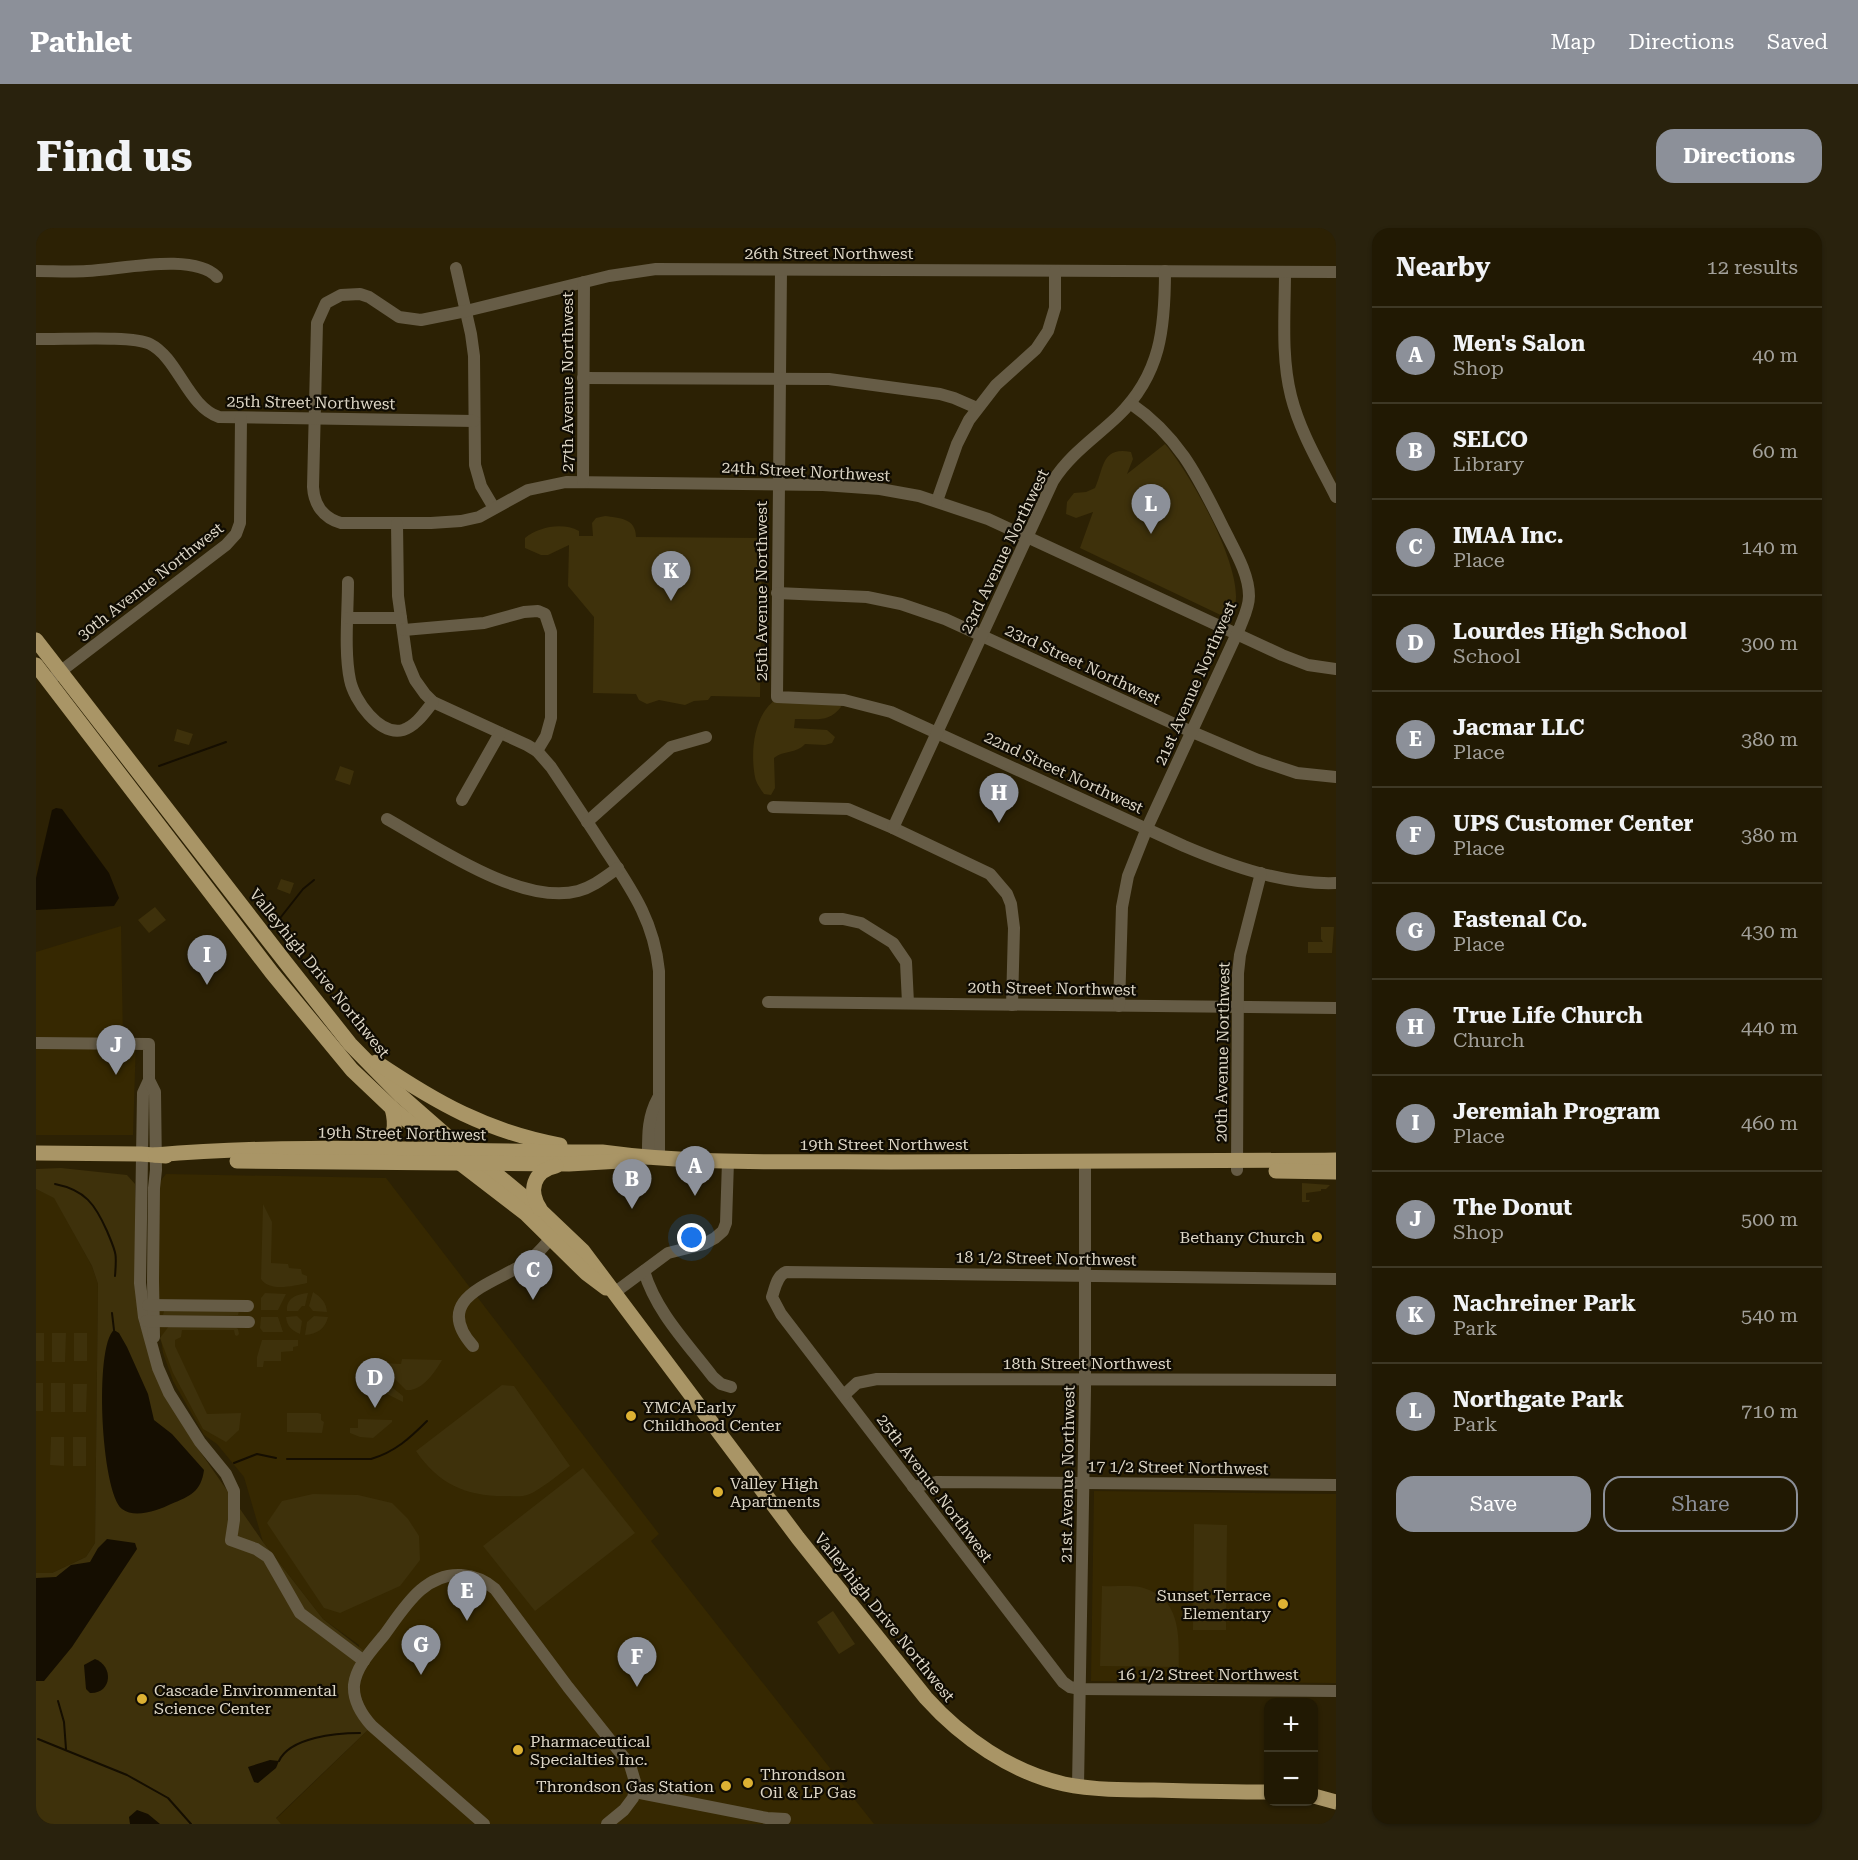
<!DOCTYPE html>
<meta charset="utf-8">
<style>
:root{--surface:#211903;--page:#29220d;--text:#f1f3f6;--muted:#a2a09a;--line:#3e3825;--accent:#8c9099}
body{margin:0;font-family:"Roboto Serif",serif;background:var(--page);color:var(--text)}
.controls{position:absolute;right:18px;bottom:18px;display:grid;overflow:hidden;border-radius:12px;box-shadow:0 2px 4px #0004}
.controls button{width:54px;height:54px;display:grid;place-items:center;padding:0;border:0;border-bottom:2px solid var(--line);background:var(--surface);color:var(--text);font:30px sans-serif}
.you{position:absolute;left:656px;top:1010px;width:21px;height:21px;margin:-15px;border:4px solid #fff;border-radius:50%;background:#1a73e8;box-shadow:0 0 0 9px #1a73e833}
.badge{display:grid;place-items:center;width:39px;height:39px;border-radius:50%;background:var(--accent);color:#fff;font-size:20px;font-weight:700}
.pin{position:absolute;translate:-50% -50px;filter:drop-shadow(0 2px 3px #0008)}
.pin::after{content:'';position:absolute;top:32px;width:21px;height:18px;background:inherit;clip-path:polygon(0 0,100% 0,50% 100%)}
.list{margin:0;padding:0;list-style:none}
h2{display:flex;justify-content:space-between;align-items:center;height:78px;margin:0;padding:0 24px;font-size:26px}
h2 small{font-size:20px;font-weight:400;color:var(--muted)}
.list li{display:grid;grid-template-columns:39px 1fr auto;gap:18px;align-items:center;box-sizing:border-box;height:96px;padding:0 24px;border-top:2px solid var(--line)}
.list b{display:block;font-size:22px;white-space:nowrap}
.list p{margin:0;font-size:20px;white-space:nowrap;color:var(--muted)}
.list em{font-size:20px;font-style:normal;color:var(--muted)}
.actions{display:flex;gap:12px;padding:18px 24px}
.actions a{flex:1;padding:14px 0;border:2px solid var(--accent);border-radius:18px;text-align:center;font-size:21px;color:var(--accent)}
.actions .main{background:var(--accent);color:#fff}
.map{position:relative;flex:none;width:1300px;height:1596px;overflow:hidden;border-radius:18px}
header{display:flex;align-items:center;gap:36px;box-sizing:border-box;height:84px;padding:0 30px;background:var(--accent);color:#fff}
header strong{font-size:28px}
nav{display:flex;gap:33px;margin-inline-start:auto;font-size:21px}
.intro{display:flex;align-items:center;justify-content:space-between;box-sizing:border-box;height:144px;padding:0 36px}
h1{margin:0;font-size:42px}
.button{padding:15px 27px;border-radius:18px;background:var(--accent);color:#fff;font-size:21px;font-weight:700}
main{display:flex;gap:36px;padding:0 36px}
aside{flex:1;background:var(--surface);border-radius:18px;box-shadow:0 2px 4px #0004}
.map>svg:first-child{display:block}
.built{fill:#362801}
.green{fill:#3e310b}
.water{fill:#150e01}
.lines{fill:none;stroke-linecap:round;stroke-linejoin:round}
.stream{stroke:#150e01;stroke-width:2}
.minor{stroke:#665c46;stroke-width:12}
.major{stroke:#a99566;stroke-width:15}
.poi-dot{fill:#ddb133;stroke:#100c03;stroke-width:2}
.labels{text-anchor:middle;stroke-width:4.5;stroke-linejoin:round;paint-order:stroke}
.street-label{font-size:16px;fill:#ddd6c6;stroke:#100c03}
.poi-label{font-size:16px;fill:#ddd6c6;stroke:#100c03;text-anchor:start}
</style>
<header>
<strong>Pathlet</strong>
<nav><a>Map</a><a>Directions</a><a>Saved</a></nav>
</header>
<div class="intro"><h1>Find us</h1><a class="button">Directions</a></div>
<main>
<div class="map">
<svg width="1300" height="1596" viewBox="0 0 1300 1596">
<rect width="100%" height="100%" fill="#2c2104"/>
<g class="built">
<path d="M85,698L87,812H100L97,907H0V724Z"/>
<path d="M130,946L350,950L623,1306L615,1313L838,1596H245L240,1591L336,1498L320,1473L323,1417L287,1391L227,1314L208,1249L181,1216L168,1207L137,1153L127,1125L124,1104L121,1058L123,955Z"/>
<path d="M0,961L18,969L56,1038L62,1056L59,1315L50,1329L16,1345H0Z"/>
<path d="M1058,1263L1300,1266V1455L1055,1453Z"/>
</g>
<g class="green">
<path d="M1129,216C1154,245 1208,340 1199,378C1198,382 1195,387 1193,391L1044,320L1057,284L1040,290L1030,286L1031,274L1038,265L1050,264L1059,260C1068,241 1065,218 1095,224L1097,231L1091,246Z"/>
<path d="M569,288C583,290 600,290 600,309L726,310L724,469L675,468L672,472L658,473L649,477L623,472L611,476L603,472L600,466L557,465L558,389L532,358L533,317L512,327H505L489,320V310C503,299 526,294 543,303V308H557L556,295L560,290Z"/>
<path d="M742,470H803L805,479C792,496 778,490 759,491L758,500L791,502L799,509L796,515L789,517L769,516C760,526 748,522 738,530L739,560L735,567L728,566C724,560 720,555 719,549C714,523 718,484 742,470Z"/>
<path d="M141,501L157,506L153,517L138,513Z"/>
<path d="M304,538L318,543L314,557L299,552Z"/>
<path d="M245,651L258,655L254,666L241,661Z"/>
<path d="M119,679L130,692L113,705L102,692Z"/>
<path d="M1285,699H1298L1296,725H1272V714H1287L1285,711Z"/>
<path d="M25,940L91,947L99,956L103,1094L125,1158L156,1212L227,1314L287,1391L328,1423L319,1453L336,1498L240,1590L245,1596H0V1345H16L50,1329L59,1315L62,1056L56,1038L18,970L0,961V941Z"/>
<path d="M1266,955L1294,957L1290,961H1285V963L1270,965V972H1274L1273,974H1266Z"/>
<path d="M227,976L236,994L235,1035L252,1036L253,1040L265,1041L266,1046L271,1048V1055C258,1058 233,1064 225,1051Z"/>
<path d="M277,1064C285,1069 290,1074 291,1084L277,1083L273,1078Z"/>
<path d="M229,1065L250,1066L242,1082H225V1070Z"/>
<path d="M272,1065L269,1078H266L262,1083H251C250,1070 261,1066 272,1065Z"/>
<path d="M128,1083H203L202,1087H127Z"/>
<path d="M261,1088L266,1093L264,1106C255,1102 251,1098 250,1089Z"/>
<path d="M278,1088L292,1089C289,1101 281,1106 269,1107L271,1094Z"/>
<path d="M225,1089H242L247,1104H227L224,1100Z"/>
<path d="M133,1098H198L202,1101L203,1106L201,1108L199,1107L198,1102H146L145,1109L139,1112V1118L171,1186L205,1185L203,1202L190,1214L167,1201L137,1145L124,1110Z"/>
<rect x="0" y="1105" width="8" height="28"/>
<path d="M16,1105H30L29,1134H16Z"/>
<rect x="38" y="1105" width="13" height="28"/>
<path d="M226,1112H262V1118L257,1119V1123L245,1124V1133H228L227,1139H221V1129Z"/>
<path d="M339,1131H344L346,1135L365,1136L366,1131L406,1132C399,1144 386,1164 370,1162Z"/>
<path d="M348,1153L367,1168V1174L347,1164H339L338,1162Z"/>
<rect x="0" y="1155" width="7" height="28"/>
<rect x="15" y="1155" width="14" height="29"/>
<path d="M37,1156H51L50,1184H37Z"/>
<path d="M466,1157L478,1158L534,1238C523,1246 502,1264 491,1267C486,1269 478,1268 472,1268C432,1269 403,1257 380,1223Z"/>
<path d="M251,1185H282L285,1186V1192L288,1194L286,1205L251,1204Z"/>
<path d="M322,1191L356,1192V1194L337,1210L324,1209L314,1205V1200H322Z"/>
<path d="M15,1209H28V1238L14,1237Z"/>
<rect x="37" y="1209" width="13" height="29"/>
<path d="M547,1240L599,1305L499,1383L447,1318Z"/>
<path d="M277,1266L322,1267L356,1275L372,1291L383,1308L384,1332L364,1358L304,1385L288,1380L231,1295L246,1273Z"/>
<path d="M1158,1296L1191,1297L1190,1402H1157Z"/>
<path d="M1066,1358C1078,1359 1092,1357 1104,1359C1145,1369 1143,1406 1143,1439L1064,1438Z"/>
<path d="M797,1383L819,1416L803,1426L781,1394Z"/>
</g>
<g class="water">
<path d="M20,580L26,581L73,645L83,670L78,678L0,682V650L16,582Z"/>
<path d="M78,1102L83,1105L91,1119L112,1166L118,1192L136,1206L168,1242C165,1264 154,1268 135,1276C123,1282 99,1291 86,1281C65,1264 58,1118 78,1102Z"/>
<path d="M71,1311L99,1315L101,1321L36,1419L8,1453H0V1350L20,1349L35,1337L54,1334L62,1320Z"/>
<path d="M59,1431C78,1438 76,1466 54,1465L50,1461L48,1437Z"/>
<path d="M234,1532L243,1533L240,1540L222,1555L218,1554L212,1539Z"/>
<path d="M101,1582L112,1586L124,1596H94L93,1589Z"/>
</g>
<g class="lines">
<g class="stream">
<path d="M123,538L190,514"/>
<path d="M241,694L267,661L278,652"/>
<path d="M19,956C49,962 59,976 71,1003C80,1025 81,1024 79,1048"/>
<path d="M76,1085L78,1102"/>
<path d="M251,1231H335C359,1224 374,1210 391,1193"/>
<path d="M198,1235L221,1226L240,1230"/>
<path d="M22,1473L28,1494L30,1521"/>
<path d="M2,1511L91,1547L132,1570L155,1596"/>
<path d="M243,1533C254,1509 301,1505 324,1505"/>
</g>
<g class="minor">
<path d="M420,40L435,106L438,128L439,237L445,258L458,280"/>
<path d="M745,42L741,469L808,472L855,484L1148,618C1195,638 1248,657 1300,655"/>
<path d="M0,43C17,43 34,44 51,43C84,42 157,24 181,49"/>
<path d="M1249,44C1249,85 1245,128 1255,168C1264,204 1284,237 1300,269"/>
<path d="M1300,44L620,41L573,48L430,83L385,92L363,89L333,69L324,66L305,67L290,75L281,95L277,259C278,276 287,290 305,295H395L425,293L443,289L492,262L530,254L787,257L844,261L883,268L952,291L1246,427L1272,437L1300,441"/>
<path d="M0,111C24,112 96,107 114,116C142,130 152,179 183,189L438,193"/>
<path d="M547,150L793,151L904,166L918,170L941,180"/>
<path d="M547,254L548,54"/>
<path d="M901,273L921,216L933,192L960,157L1000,121L1012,103L1019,80V43"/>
<path d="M361,296L362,368L371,433L379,452L389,466L397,474L491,517L501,523L515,539C533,566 551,593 569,621C596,662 618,693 623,743V931"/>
<path d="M312,354C312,384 308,424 314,452C318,472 343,508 367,502C380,498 389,484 397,474"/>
<path d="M741,365L831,369L865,376L909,391L1147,500L1222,532L1261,545L1300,549"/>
<path d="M312,390H365"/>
<path d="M368,402L448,395L488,384L502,383L509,386L515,404V490L510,508L501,523"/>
<path d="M12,453L190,317L200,306L204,295L205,190"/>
<path d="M426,572L464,505"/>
<path d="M737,579L812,581L857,600L954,646L971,666L975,676L978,700L976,777"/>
<path d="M351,591C399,618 486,678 542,663C557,659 569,649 582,640"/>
<path d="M551,594L635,519L670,509"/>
<path d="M857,600L1017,253C1034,226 1059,210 1082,188C1125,146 1129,100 1129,43"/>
<path d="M789,691H807L825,695L857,715L870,734L872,775"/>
<path d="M732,774L1300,780"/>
<path d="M1083,778L1086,679L1092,648L1111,600L1204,399C1208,389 1213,379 1213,368C1213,346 1199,323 1189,303C1163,251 1144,209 1094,175"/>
<path d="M0,815L113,816V852L107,865L104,1055L108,1089L122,1140L133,1165L164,1214L190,1246L198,1263V1292L195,1312L220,1321L232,1329L264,1385L328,1433"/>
<path d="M113,852L119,864L120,942L118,960L117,1052L118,1109"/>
<path d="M612,931C612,908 611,890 622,870"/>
<path d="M1201,942L1202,745L1204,727L1225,645"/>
<path d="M608,1043C620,1084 652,1116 677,1149L685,1156L695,1159"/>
<path d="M1300,1051L750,1044C741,1047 739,1060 736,1069L745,1086L1027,1454L1034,1459L1044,1461L1300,1463"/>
<path d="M578,1065L632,1025L668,1016L679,1010L687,1003L690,995L692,933"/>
<path d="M112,1077L212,1078"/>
<path d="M110,1093L213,1094"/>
<path d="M437,1118C393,1068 462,1055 492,1033C501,1027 508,1018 515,1010"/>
<path d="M808,1167L821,1155L841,1151L1300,1152"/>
<path d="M877,1259L900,1254L1300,1257"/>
<path d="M1042,1558L1049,1162V934"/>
<path d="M599,1564L731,1590L749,1591"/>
<path d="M448,1596L336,1498C326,1487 317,1473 318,1457C320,1438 337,1421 349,1406C368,1380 388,1345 425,1347C439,1348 449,1352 459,1361L532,1459L594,1537L600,1557L597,1570L588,1582L571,1596"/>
</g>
<g class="major">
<path d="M0,412L250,735L314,816L364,867L429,924L447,935L506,984L547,1023L762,1310L890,1470C926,1510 975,1544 1028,1556C1057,1562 1088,1562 1118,1562C1156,1563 1194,1564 1232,1564"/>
<path d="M0,437L236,745L316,842L356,880L407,922L489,985L550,1045L570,1060"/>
<path d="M340,834C401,875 450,903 524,917"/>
<path d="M343,922C359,910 361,899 356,880"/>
<path d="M0,925L105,926L130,928"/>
<path d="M119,927C267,914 417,924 566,924C661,937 759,933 855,934C1004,934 1152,934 1300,932"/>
<path d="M201,933L533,936L585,933"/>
<path d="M1240,943L1300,944"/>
<path d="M504,981C492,963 497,943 520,938"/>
<path d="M1278,1568L1300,1574"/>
</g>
</g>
<g class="poi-dot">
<circle cx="1281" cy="1009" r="6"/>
<circle cx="595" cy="1188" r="6"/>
<circle cx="682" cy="1264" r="6"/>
<circle cx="1247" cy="1376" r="6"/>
<circle cx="106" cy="1471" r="6"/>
<circle cx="482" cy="1522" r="6"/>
<circle cx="712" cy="1555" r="6"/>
<circle cx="690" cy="1558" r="6"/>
</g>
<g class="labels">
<g class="street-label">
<text x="793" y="31">26th Street Northwest</text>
<text transform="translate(531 154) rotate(-90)" y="6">27th Avenue Northwest</text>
<text transform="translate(275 174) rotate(1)" y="6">25th Street Northwest</text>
<text transform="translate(770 243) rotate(3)" y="6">24th Street Northwest</text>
<text transform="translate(968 323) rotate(-64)" y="6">23rd Avenue Northwest</text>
<text transform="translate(114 353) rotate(-38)" y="6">30th Avenue Northwest</text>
<text transform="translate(725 363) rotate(-90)" y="6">25th Avenue Northwest</text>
<text transform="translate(1047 436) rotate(25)" y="6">23rd Street Northwest</text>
<text transform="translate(1159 455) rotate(-66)" y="6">21st Avenue Northwest</text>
<text transform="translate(1028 544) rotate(25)" y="6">22nd Street Northwest</text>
<text transform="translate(284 745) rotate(51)" y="6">Valleyhigh Drive Northwest</text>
<text transform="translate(1016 760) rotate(1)" y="6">20th Street Northwest</text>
<text transform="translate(1186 824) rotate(-89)" y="6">20th Avenue Northwest</text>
<text transform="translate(366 905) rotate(1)" y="6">19th Street Northwest</text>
<text x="848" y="922">19th Street Northwest</text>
<text transform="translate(1010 1030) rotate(1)" y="6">18 1/2 Street Northwest</text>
<text x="1051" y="1141">18th Street Northwest</text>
<text transform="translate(1142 1239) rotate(1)" y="6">17 1/2 Street Northwest</text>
<text transform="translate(1031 1246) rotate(-89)" y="6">21st Avenue Northwest</text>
<text transform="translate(899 1260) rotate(53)" y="6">25th Avenue Northwest</text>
<text transform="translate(849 1389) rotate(51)" y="6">Valleyhigh Drive Northwest</text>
<text x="1172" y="1452">16 1/2 Street Northwest</text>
</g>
<g class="poi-label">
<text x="1269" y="1015" text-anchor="end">Bethany Church</text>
<text x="607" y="1185">YMCA Early<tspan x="607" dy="18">Childhood Center</tspan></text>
<text x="694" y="1261">Valley High<tspan x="694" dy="18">Apartments</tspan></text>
<text x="1235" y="1373" text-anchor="end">Sunset Terrace<tspan x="1235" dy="18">Elementary</tspan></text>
<text x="118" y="1468">Cascade Environmental<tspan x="118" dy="18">Science Center</tspan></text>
<text x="494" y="1519">Pharmaceutical<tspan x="494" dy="18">Specialties Inc.</tspan></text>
<text x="724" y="1552">Throndson<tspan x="724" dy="18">Oil &amp; LP Gas</tspan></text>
<text x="678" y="1564" text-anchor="end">Throndson Gas Station</text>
</g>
</g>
</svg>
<div class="controls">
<button>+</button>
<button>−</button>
</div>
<div class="you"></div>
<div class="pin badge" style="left:659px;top:968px">A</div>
<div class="pin badge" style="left:596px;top:981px">B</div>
<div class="pin badge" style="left:497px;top:1072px">C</div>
<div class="pin badge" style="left:339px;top:1180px">D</div>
<div class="pin badge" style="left:431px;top:1393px">E</div>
<div class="pin badge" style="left:601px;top:1459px">F</div>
<div class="pin badge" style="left:385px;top:1447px">G</div>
<div class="pin badge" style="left:963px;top:595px">H</div>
<div class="pin badge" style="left:171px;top:757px">I</div>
<div class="pin badge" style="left:80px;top:847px">J</div>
<div class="pin badge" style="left:635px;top:373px">K</div>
<div class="pin badge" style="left:1115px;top:306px">L</div>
</div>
<aside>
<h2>Nearby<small>12 results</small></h2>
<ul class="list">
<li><span class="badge">A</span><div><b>Men's Salon</b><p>Shop</p></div><em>40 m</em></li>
<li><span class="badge">B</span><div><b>SELCO</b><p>Library</p></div><em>60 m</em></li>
<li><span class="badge">C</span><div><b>IMAA Inc.</b><p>Place</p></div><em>140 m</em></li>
<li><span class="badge">D</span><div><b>Lourdes High School</b><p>School</p></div><em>300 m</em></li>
<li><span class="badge">E</span><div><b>Jacmar LLC</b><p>Place</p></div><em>380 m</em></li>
<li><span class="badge">F</span><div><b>UPS Customer Center</b><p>Place</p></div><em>380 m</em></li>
<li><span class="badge">G</span><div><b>Fastenal Co.</b><p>Place</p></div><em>430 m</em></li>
<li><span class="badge">H</span><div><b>True Life Church</b><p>Church</p></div><em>440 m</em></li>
<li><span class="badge">I</span><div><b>Jeremiah Program</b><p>Place</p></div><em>460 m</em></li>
<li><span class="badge">J</span><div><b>The Donut</b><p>Shop</p></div><em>500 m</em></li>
<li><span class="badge">K</span><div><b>Nachreiner Park</b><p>Park</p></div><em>540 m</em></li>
<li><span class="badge">L</span><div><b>Northgate Park</b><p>Park</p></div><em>710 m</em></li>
</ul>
<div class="actions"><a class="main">Save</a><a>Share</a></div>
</aside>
</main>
